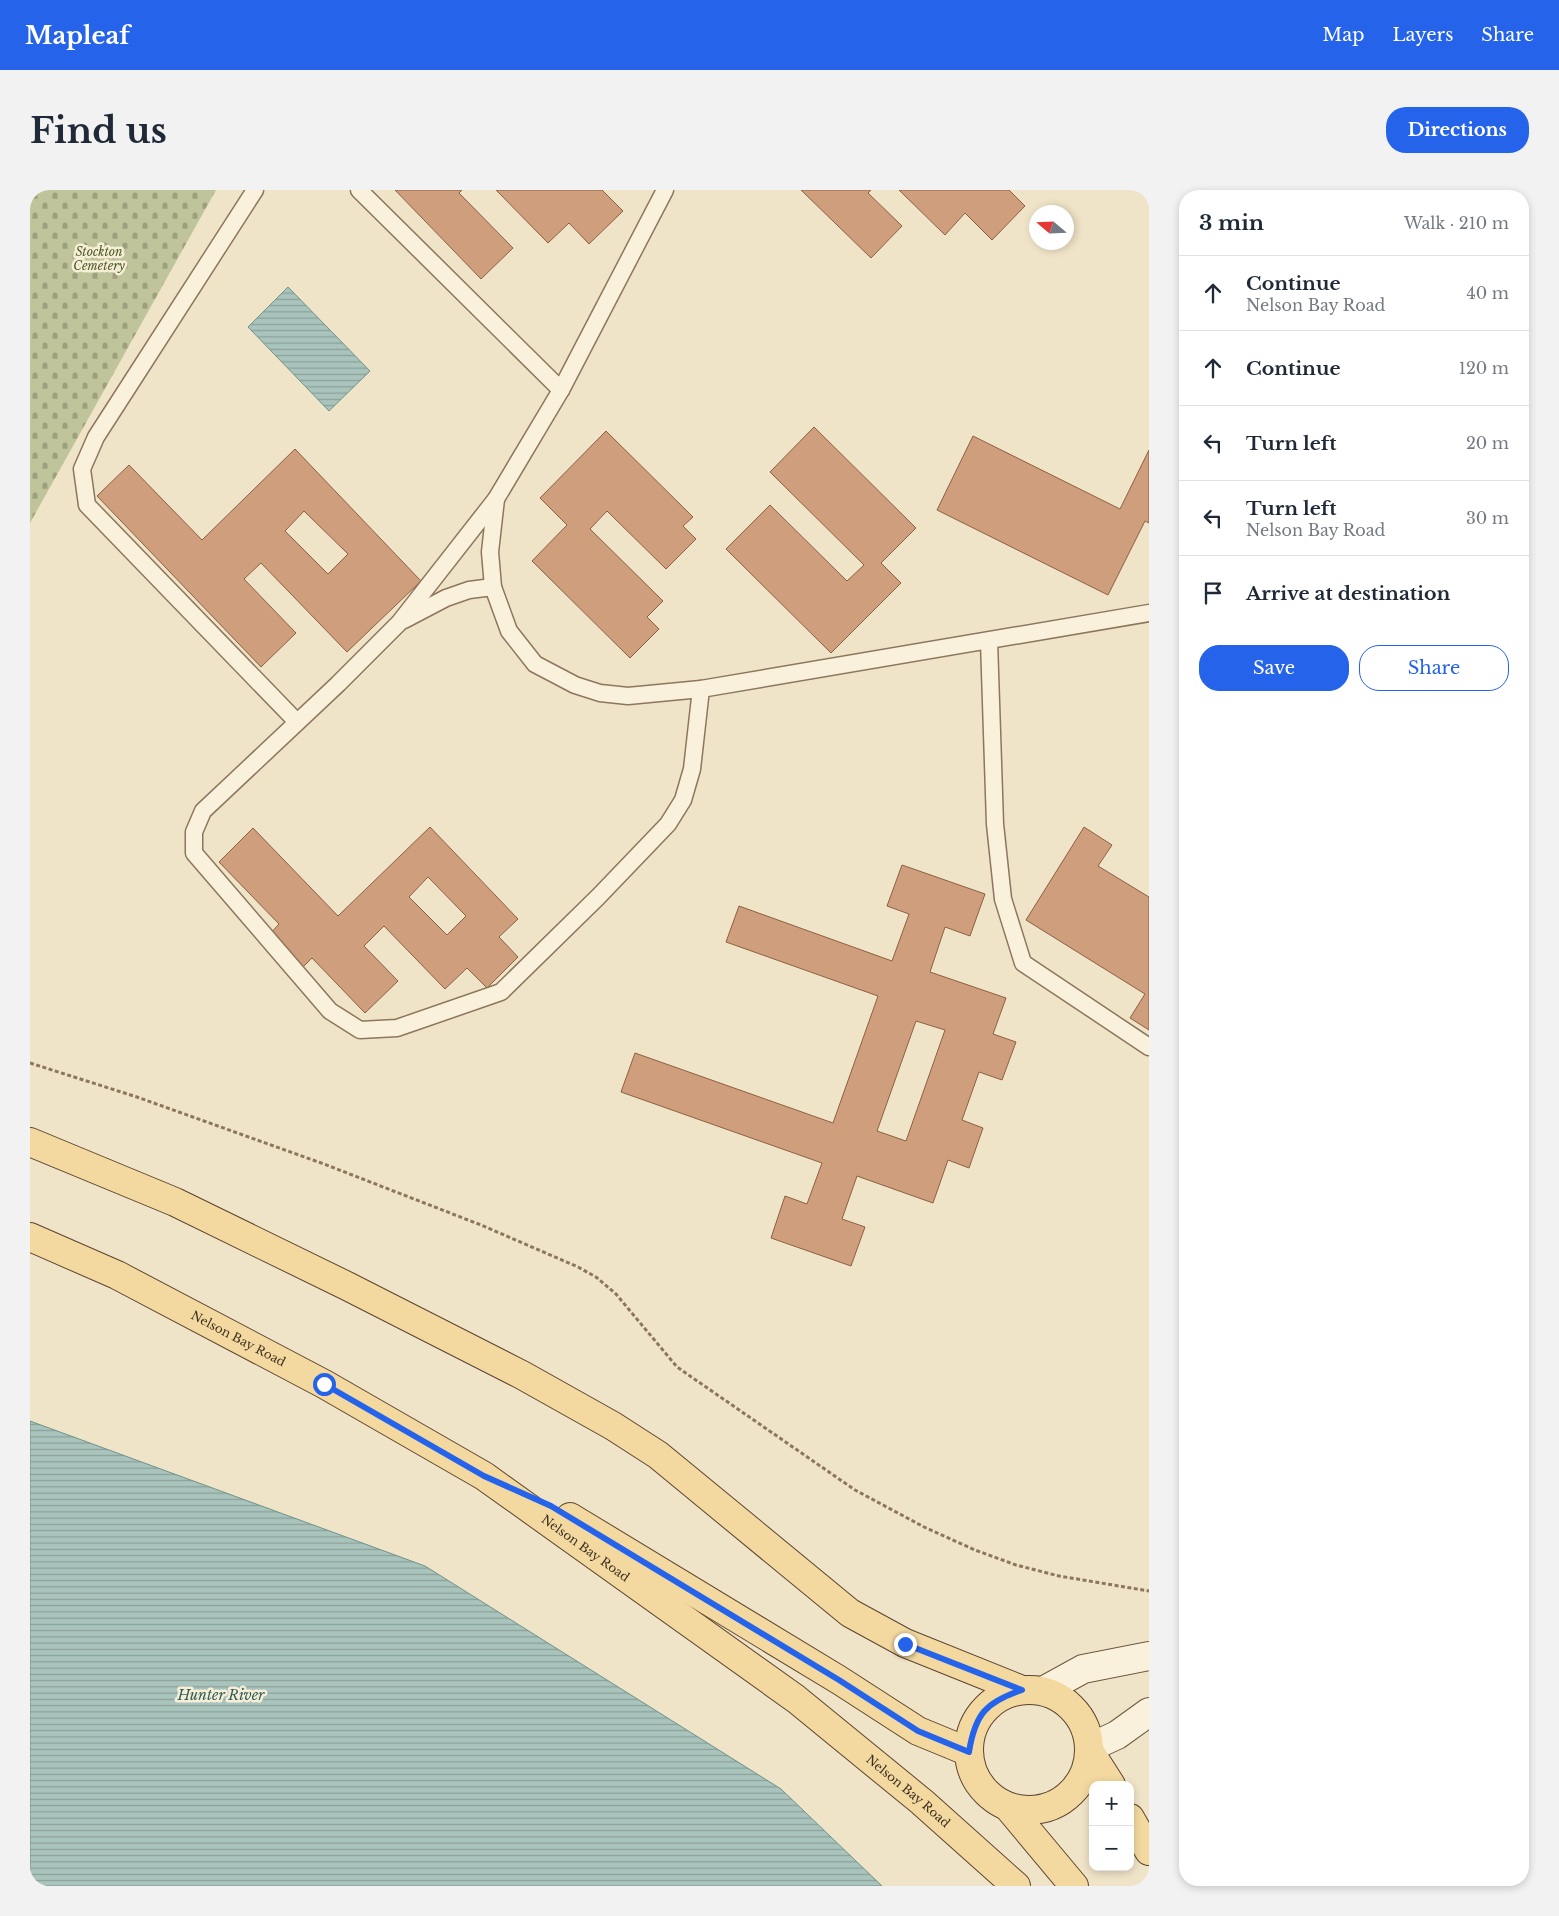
<!DOCTYPE html>
<meta charset="utf-8">
<style>
:root{--surface:#fff;--page:#f2f2f3;--text:#1f2937;--muted:#747a83;--line:#e0e1e3;--accent:#2563eb}
body{margin:0;font-family:"Libre Baskerville",serif;background:var(--page);color:var(--text)}
.controls{position:absolute;right:15px;bottom:15px;display:grid;overflow:hidden;border-radius:10px;box-shadow:0 2px 8px #0003}
.controls button{width:45px;height:45px;display:grid;place-items:center;padding:0;border:0;border-bottom:1px solid var(--line);background:var(--surface);color:var(--text);font:25px sans-serif}
.compass{position:absolute;left:999px;top:15px;width:45px;height:45px;border-radius:50%;background:var(--surface);box-shadow:0 2px 8px #0003;rotate:289deg}
.stop{position:absolute;width:15px;height:15px;margin:-11px;border:4px solid #2563eb;border-radius:50%;background:#fff}
.stop.end{background:#2563eb;border-color:#fff;box-shadow:0 1px 5px #0008}
.list{margin:0;padding:0;list-style:none}
h2{display:flex;justify-content:space-between;align-items:center;height:65px;margin:0;padding:0 20px;font-size:21px}
h2 small{font-size:16px;font-weight:400;color:var(--muted)}
.list li{display:grid;grid-template-columns:32px 1fr auto;gap:15px;align-items:center;box-sizing:border-box;height:75px;padding:0 20px;border-top:1px solid var(--line)}
.list b{display:block;font-size:19px;white-space:nowrap}
.list p{margin:0;font-size:16px;white-space:nowrap;color:var(--muted)}
.list em{font-size:16px;font-style:normal;color:var(--muted)}
.actions{display:flex;gap:10px;padding:15px 20px}
.actions a{flex:1;padding:11px 0;border:1px solid var(--accent);border-radius:20px;text-align:center;font-size:18px;color:var(--accent)}
.actions .main{background:var(--accent);color:#fff}
.icon{flex:none;width:28px;height:28px;fill:none;stroke:currentColor;stroke-width:2;stroke-linecap:round;stroke-linejoin:round}
.map{position:relative;flex:none;width:1119px;height:1696px;overflow:hidden;border-radius:20px}
header{display:flex;align-items:center;gap:30px;box-sizing:border-box;height:70px;padding:0 25px;background:var(--accent);color:#fff}
header strong{font-size:24px}
nav{display:flex;gap:28px;margin-inline-start:auto;font-size:18px}
.intro{display:flex;align-items:center;justify-content:space-between;box-sizing:border-box;height:120px;padding:0 30px}
h1{margin:0;font-size:35px}
.button{padding:12px 22px;border-radius:20px;background:var(--accent);color:#fff;font-size:18px;font-weight:700}
main{display:flex;gap:30px;padding:0 30px}
aside{flex:1;background:var(--surface);border-radius:20px;box-shadow:0 2px 8px #0003}
.map>svg:first-child{display:block}
.cemetery{fill:url(#cemetery-stones)}
.water{fill:url(#water-rules);stroke:#6f938a}
.building{fill:#cf9f7d;stroke:#8d5f41;fill-rule:evenodd}
.lines{fill:none;stroke-linecap:round;stroke-linejoin:round}
.lane-casing{stroke:#8d765c;stroke-width:19}
.secondary-casing{stroke:#6f573f;stroke-width:30}
.primary-casing{stroke:#5b4430;stroke-width:30}
.path{stroke:#8d765c;stroke-width:3;stroke-dasharray:4 2.5;stroke-linecap:butt}
.lane{stroke:#faf1dc;stroke-width:16}
.secondary{stroke:#faf1dc;stroke-width:28}
.primary{stroke:#f3d9a0;stroke-width:28}
.route{stroke:#2563eb;stroke-width:6}
.labels{text-anchor:middle;stroke-width:5;stroke-linejoin:round;paint-order:stroke}
.park-label{font-size:12px;font-style:italic;fill:#4d5a26;stroke:#f7eed8}
.street-label{font-size:12px;fill:#3d2e20;stroke:#f7eed8}
.water-label{font-size:14px;font-style:italic;fill:#2f5d5a;stroke:#f7eed8}
</style>
<header>
<strong>Mapleaf</strong>
<nav><a>Map</a><a>Layers</a><a>Share</a></nav>
</header>
<div class="intro"><h1>Find us</h1><a class="button">Directions</a></div>
<main>
<div class="map">
<svg width="1119" height="1696" viewBox="0 0 1119 1696">
<defs>
<pattern id="cemetery-stones" width="16" height="16" patternUnits="userSpaceOnUse" patternTransform="scale(1.25)"><rect width="16" height="16" fill="#bfc49a"/><path d="M2 7V4a2 2 0 0 1 4 0v3zM10 15v-3a2 2 0 0 1 4 0v3z" fill="#9ca07d"/></pattern>
<pattern id="water-rules" width="6" height="5" patternUnits="userSpaceOnUse" patternTransform="scale(1.25)"><rect width="6" height="5" fill="#a9c4bc"/><path d="M0 2.5h6" fill="none" stroke="#8ba098"/></pattern>
</defs>
<rect width="100%" height="100%" fill="#f0e4c8"/>
<path class="cemetery" d="M0,0H186L0,333Z"/>
<g class="water">
<path d="M258,97L340,181L299,221L218,137Z"/>
<path d="M0,1231L395,1376L751,1599L852,1696H0Z"/>
</g>
<g class="building">
<path d="M365,0H432L429,3L483,58L451,89Z"/>
<path d="M466,0H572L593,21L559,54L539,33L518,53Z"/>
<path d="M771,0H841L838,3L872,36L841,68Z"/>
<path d="M869,0H979L995,16L962,50L935,23L915,45Z"/>
<path d="M784,237L886,338L851,373L871,393L801,463L696,359L740,315L817,391L834,375L740,282Z"/>
<path d="M576,241L663,327L653,336L666,349L636,379L577,321L560,339L633,411L617,427L629,439L600,468L502,371L537,335L510,308Z"/>
<path d="M943,246L1090,319L1119,260V333L1115,331L1078,405L907,320Z"/>
<path d="M265,259L391,391L317,462L231,373L214,389L266,443L231,477L67,306L99,275L172,350ZM274,321L318,364L298,384L255,341Z"/>
<path d="M400,637L488,729L469,747L488,767L457,798L437,778L415,799L354,736L334,756L368,791L335,823L282,768L272,778L240,744L249,734L189,672L223,638L308,726ZM398,687L436,726L417,745L379,707Z"/>
<path d="M1054,637L1082,655L1068,676L1119,707V840L1100,828L1115,804L996,730Z"/>
<path d="M872,675L955,704L940,746L915,737L900,782L976,808L963,844L986,852L972,890L949,882L932,930L953,938L939,978L918,970L903,1013L827,986L812,1029L835,1037L821,1076L741,1048L755,1006L777,1014L792,973L591,902L605,863L803,933L848,806L696,752L709,716L862,771L879,724L857,716ZM886,831L915,840L876,951L847,941Z"/>
</g>
<g class="lines">
<defs>
<g id="lane">
<path d="M225,0L66,247L52,279L57,315L267,532"/>
<path d="M329,0L531,200"/>
<path d="M635,0L531,200L466,309L369,433L308,494L173,621L164,642V663L300,821L330,840L367,838L471,802L568,707L638,634L653,610L662,579L671,499"/>
<path d="M466,309L460,362L463,397L479,441L505,474L545,495L570,503L598,506L671,499L1119,423"/>
<path d="M374,430L416,408L439,400L463,397"/>
<path d="M959,451L965,634L973,709L993,773L1119,857"/>
</g>
<g id="secondary">
<path d="M1013,1501L1053,1479L1119,1466"/>
<path d="M1059,1558L1087,1545L1119,1522"/>
</g>
<g id="primary">
<path d="M0,952L145,1012L317,1096L492,1185L583,1236L628,1265L820,1423L875,1453L992,1500"/>
<path id="s1" d="M0,1047L87,1085L294,1194L454,1286L766,1509L892,1612L986,1696"/>
<path d="M540,1327L809,1490L888,1541L939,1562"/>
<circle cx="999" cy="1560" r="60"/>
<path d="M1060,1562L1081,1595"/>
<path d="M978,1617L1044,1696"/>
<path d="M1100,1628L1119,1661"/>
</g>
</defs>
<use href="#lane" class="lane-casing"/>
<use href="#secondary" class="secondary-casing"/>
<use href="#primary" class="primary-casing"/>
<path class="path" d="M0,873L107,907L294,974L451,1035L548,1077L566,1087L586,1104L647,1177L825,1300L894,1337L945,1360L986,1375L1029,1386L1119,1401"/>
<use href="#lane" class="lane"/>
<use href="#secondary" class="secondary"/>
<use href="#primary" class="primary"/>
</g>
<g class="lines">
<path class="route" d="M294,1194L454,1286L521,1316L809,1490L888,1541L939,1562C945,1524 956,1512 992,1500L875,1454"/>
</g>
<g class="labels">
<g class="park-label">
<text x="69" y="66">Stockton<tspan x="69" dy="14">Cemetery</tspan></text>
</g>
<g class="street-label">
<text dy="4" stroke="none"><textPath href="#s1" startOffset="232">Nelson Bay Road</textPath></text>
<text dy="4" stroke="none"><textPath href="#s1" startOffset="638">Nelson Bay Road</textPath></text>
<text dy="4" stroke="none"><textPath href="#s1" startOffset="1042">Nelson Bay Road</textPath></text>
</g>
<g class="water-label">
<text x="191" y="1510">Hunter River</text>
</g>
</g>
</svg>
<div class="controls">
<button>+</button>
<button>−</button>
</div>
<svg class="compass" viewBox="-18 -18 36 36"><path d="M0-13l5 13h-10z" fill="#e53935"/><path d="M0 13l5-13h-10z" fill="#747a83"/></svg>
<div class="stop" style="left:294px;top:1194px"></div>
<div class="stop end" style="left:875px;top:1454px"></div>
</div>
<aside>
<h2>3 min<small>Walk · 210 m</small></h2>
<ul class="list">
<li><svg class="icon" aria-label="ahead" viewBox="0 0 24 24"><path d="M12 20V5M6 11l6-6 6 6"/></svg><div><b>Continue</b><p>Nelson Bay Road</p></div><em>40 m</em></li>
<li><svg class="icon" aria-label="ahead" viewBox="0 0 24 24"><path d="M12 20V5M6 11l6-6 6 6"/></svg><div><b>Continue</b></div><em>120 m</em></li>
<li><svg class="icon" aria-label="left" viewBox="0 0 24 24"><path d="M17 20v-9H6M10 6l-5 5 5 5"/></svg><div><b>Turn left</b></div><em>20 m</em></li>
<li><svg class="icon" aria-label="left" viewBox="0 0 24 24"><path d="M17 20v-9H6M10 6l-5 5 5 5"/></svg><div><b>Turn left</b><p>Nelson Bay Road</p></div><em>30 m</em></li>
<li><svg class="icon" aria-label="arrive" viewBox="0 0 24 24"><path d="M6 21V4h12l-3 4 3 4H6"/></svg><div><b>Arrive at destination</b></div></li>
</ul>
<div class="actions"><a class="main">Save</a><a>Share</a></div>
</aside>
</main>
